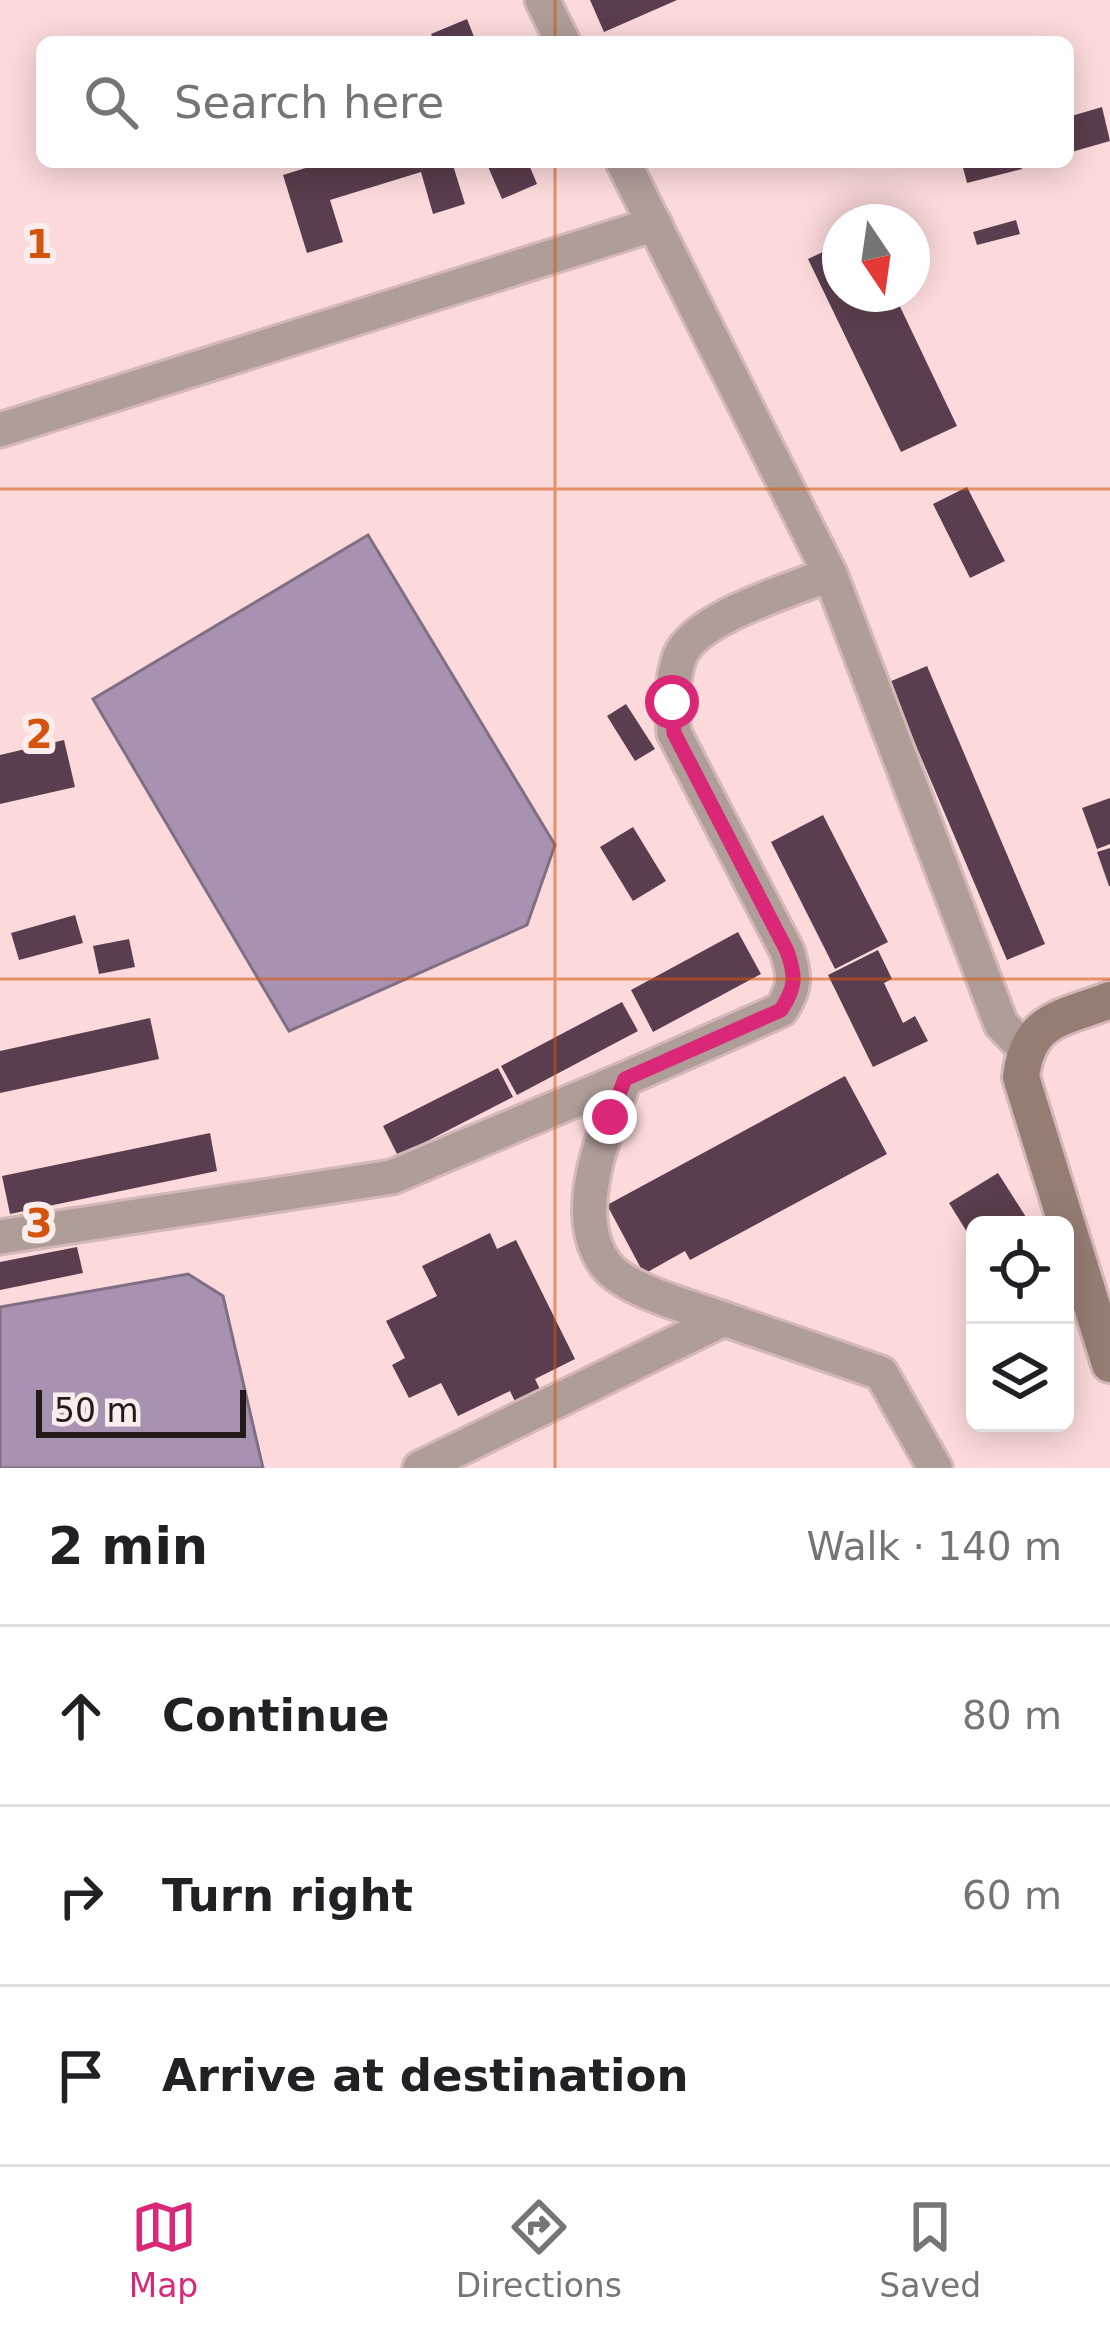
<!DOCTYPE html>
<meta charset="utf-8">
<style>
:root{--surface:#fff;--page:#f6f6f6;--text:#202124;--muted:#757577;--line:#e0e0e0;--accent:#db2777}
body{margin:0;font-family:"DejaVu Sans",sans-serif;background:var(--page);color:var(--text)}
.controls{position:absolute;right:36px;bottom:36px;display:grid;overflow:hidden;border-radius:18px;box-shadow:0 6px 30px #0003}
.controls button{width:108px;height:108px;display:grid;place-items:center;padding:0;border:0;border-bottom:3px solid var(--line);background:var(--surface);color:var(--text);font:60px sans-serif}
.compass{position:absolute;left:822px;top:204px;width:108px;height:108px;border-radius:50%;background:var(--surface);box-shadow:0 6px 30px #0003;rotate:167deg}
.scale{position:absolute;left:36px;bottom:30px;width:210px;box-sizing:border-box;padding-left:12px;border:6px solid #251a1a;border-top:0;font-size:33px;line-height:42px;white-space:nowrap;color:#251a1a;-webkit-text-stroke:9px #fbeded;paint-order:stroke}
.stop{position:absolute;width:36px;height:36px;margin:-27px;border:9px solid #db2777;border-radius:50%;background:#fff}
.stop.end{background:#db2777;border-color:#fff;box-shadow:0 3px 12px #0008}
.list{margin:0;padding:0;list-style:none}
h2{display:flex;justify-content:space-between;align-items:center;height:156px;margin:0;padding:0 48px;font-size:51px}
h2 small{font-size:39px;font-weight:400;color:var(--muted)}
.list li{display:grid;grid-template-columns:78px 1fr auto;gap:36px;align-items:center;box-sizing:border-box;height:180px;padding:0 48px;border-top:3px solid var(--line)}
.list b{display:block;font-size:45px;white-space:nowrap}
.list em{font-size:39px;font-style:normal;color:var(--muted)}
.icon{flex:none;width:66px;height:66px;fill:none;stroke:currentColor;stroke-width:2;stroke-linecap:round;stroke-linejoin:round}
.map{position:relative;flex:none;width:1110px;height:1468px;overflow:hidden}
.search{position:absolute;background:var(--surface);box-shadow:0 6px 30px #0003;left:36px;right:36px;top:36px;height:132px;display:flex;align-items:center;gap:30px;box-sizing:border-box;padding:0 42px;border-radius:18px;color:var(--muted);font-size:45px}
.sheet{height:696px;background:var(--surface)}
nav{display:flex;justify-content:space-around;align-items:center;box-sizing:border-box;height:168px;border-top:3px solid var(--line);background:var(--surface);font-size:33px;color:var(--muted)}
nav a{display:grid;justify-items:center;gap:6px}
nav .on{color:var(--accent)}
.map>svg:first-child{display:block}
.water{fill:#a793b1;stroke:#806f84;stroke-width:3}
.building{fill:#5a3d4e}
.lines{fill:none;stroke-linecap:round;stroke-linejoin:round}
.street-casing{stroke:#d5b7b9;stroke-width:39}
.secondary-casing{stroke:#d5b7b9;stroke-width:42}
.street{stroke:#af9e98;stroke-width:33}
.secondary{stroke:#957d73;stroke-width:36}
.route{stroke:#db2777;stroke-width:15}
.grid{fill:none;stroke:#d4530d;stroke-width:3;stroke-opacity:0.55}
.grid-label{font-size:39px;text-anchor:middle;font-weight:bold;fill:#d4530d;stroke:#fbeded;stroke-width:12;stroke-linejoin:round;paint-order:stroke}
</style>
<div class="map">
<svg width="1110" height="1468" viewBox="0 0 1110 1468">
<rect width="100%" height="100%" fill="#fcdadc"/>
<g class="water">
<path d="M368,535L555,845L527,925L289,1031L93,699Z"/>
<path d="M188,1274L223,1296L263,1468H0V1307Z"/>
</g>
<g class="building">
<path d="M590,0H677L604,32Z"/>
<path d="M467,19L476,42H435L431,34Z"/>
<path d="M1102,107L1110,141L1068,153V117Z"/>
<path d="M325,162H452L465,204L433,214L421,172L330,200L343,242L307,253L283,175Z"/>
<path d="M486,162H528L537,184L502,199Z"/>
<path d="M972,162H1020L1022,169L967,183L962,164Z"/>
<path d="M1016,220L1020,234L977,245L973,232Z"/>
<path d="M840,244V294H894L957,426L901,452L808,259Z"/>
<path d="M967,487L1005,561L970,578L933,504Z"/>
<path d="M927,666L1045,944L1007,960L889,682Z"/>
<path d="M626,704L655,749L635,761L607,716Z"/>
<path d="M64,740L75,787L0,804V755Z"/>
<path d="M1110,798V844L1097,849L1082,808Z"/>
<path d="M823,815L888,942L835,969L771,842Z"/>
<path d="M633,827L666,881L633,901L600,847Z"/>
<path d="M1110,848V886H1109L1097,852Z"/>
<path d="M75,915L83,943L19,960L11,933Z"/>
<path d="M738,932L761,974L653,1032L631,990Z"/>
<path d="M129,939L135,967L99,974L93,946Z"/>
<path d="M878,950L892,979L884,983L903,1023L915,1016L928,1041L873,1067L828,975Z"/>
<path d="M622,1002L638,1031L517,1095L501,1066Z"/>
<path d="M150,1018L159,1059L0,1093V1051Z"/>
<path d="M498,1068L513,1097L398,1156L383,1126Z"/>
<path d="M845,1076L887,1154L690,1260L685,1251L644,1274L607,1205Z"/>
<path d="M210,1133L217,1171L10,1214L2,1176Z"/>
<path d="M998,1173L1031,1225H975V1245L949,1203Z"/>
<path d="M490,1233L497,1249L516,1240L575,1359L535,1379L546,1402L521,1414L510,1391L458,1416L441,1383L409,1398L392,1365L405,1358L386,1321L437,1296L422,1266Z"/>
<path d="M77,1247L83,1273L0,1290V1262Z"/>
</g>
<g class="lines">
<defs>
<g id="street">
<path d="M542,0L563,42"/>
<path d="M623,162L830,574L1001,1024L1025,1049"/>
<path d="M0,430L655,224"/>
<path d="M0,1237L392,1177L625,1079"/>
<path d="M724,1319C693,1308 626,1291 606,1265C568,1215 605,1131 625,1079L781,1010C796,987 795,976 787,951L674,733C672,708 671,680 680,656C696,617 792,590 830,574"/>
<path d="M420,1468L724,1319L881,1373L935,1468"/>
</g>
<path id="secondary" d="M1110,1000C1061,1019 1028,1018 1021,1077L1110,1364"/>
</defs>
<use href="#street" class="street-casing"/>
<use href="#secondary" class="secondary-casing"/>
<use href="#street" class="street"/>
<use href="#secondary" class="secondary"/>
</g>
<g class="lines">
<path class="route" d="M610,1117L625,1079L781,1010C796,987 796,976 787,951L674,733L672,702"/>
</g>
<path class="grid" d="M555,0V42M555,162V1468M0,489H1110M0,979H1110"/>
<g class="grid-label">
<text x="39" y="258">1</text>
<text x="39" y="748">2</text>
<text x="39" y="1237">3</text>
</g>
</svg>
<div class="controls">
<button><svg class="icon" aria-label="locate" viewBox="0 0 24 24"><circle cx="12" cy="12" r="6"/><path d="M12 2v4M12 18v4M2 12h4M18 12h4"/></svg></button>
<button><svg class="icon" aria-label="layers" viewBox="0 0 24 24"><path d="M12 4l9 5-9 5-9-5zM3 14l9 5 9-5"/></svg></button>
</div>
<svg class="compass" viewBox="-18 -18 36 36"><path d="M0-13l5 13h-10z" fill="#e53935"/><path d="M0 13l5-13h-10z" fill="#757577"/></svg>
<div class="scale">50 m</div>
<div class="stop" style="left:672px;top:702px"></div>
<div class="stop end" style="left:610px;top:1117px"></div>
<div class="search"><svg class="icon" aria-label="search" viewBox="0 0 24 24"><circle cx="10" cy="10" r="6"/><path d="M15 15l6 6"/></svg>Search here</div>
</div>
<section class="sheet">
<h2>2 min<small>Walk · 140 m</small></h2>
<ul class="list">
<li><svg class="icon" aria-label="ahead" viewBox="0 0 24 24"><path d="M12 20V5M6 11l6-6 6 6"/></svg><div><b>Continue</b></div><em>80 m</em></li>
<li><svg class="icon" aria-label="right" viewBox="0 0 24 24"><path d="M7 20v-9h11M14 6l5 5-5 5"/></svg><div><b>Turn right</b></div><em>60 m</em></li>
<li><svg class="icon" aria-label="arrive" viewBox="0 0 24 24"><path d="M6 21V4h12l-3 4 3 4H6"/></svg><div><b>Arrive at destination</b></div></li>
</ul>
</section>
<nav>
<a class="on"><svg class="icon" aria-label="map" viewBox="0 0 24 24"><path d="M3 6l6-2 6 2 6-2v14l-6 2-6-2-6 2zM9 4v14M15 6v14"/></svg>Map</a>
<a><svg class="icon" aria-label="directions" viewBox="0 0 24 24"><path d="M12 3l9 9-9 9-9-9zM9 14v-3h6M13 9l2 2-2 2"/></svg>Directions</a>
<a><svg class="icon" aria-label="saved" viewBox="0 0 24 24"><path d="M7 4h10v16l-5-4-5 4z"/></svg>Saved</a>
</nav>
